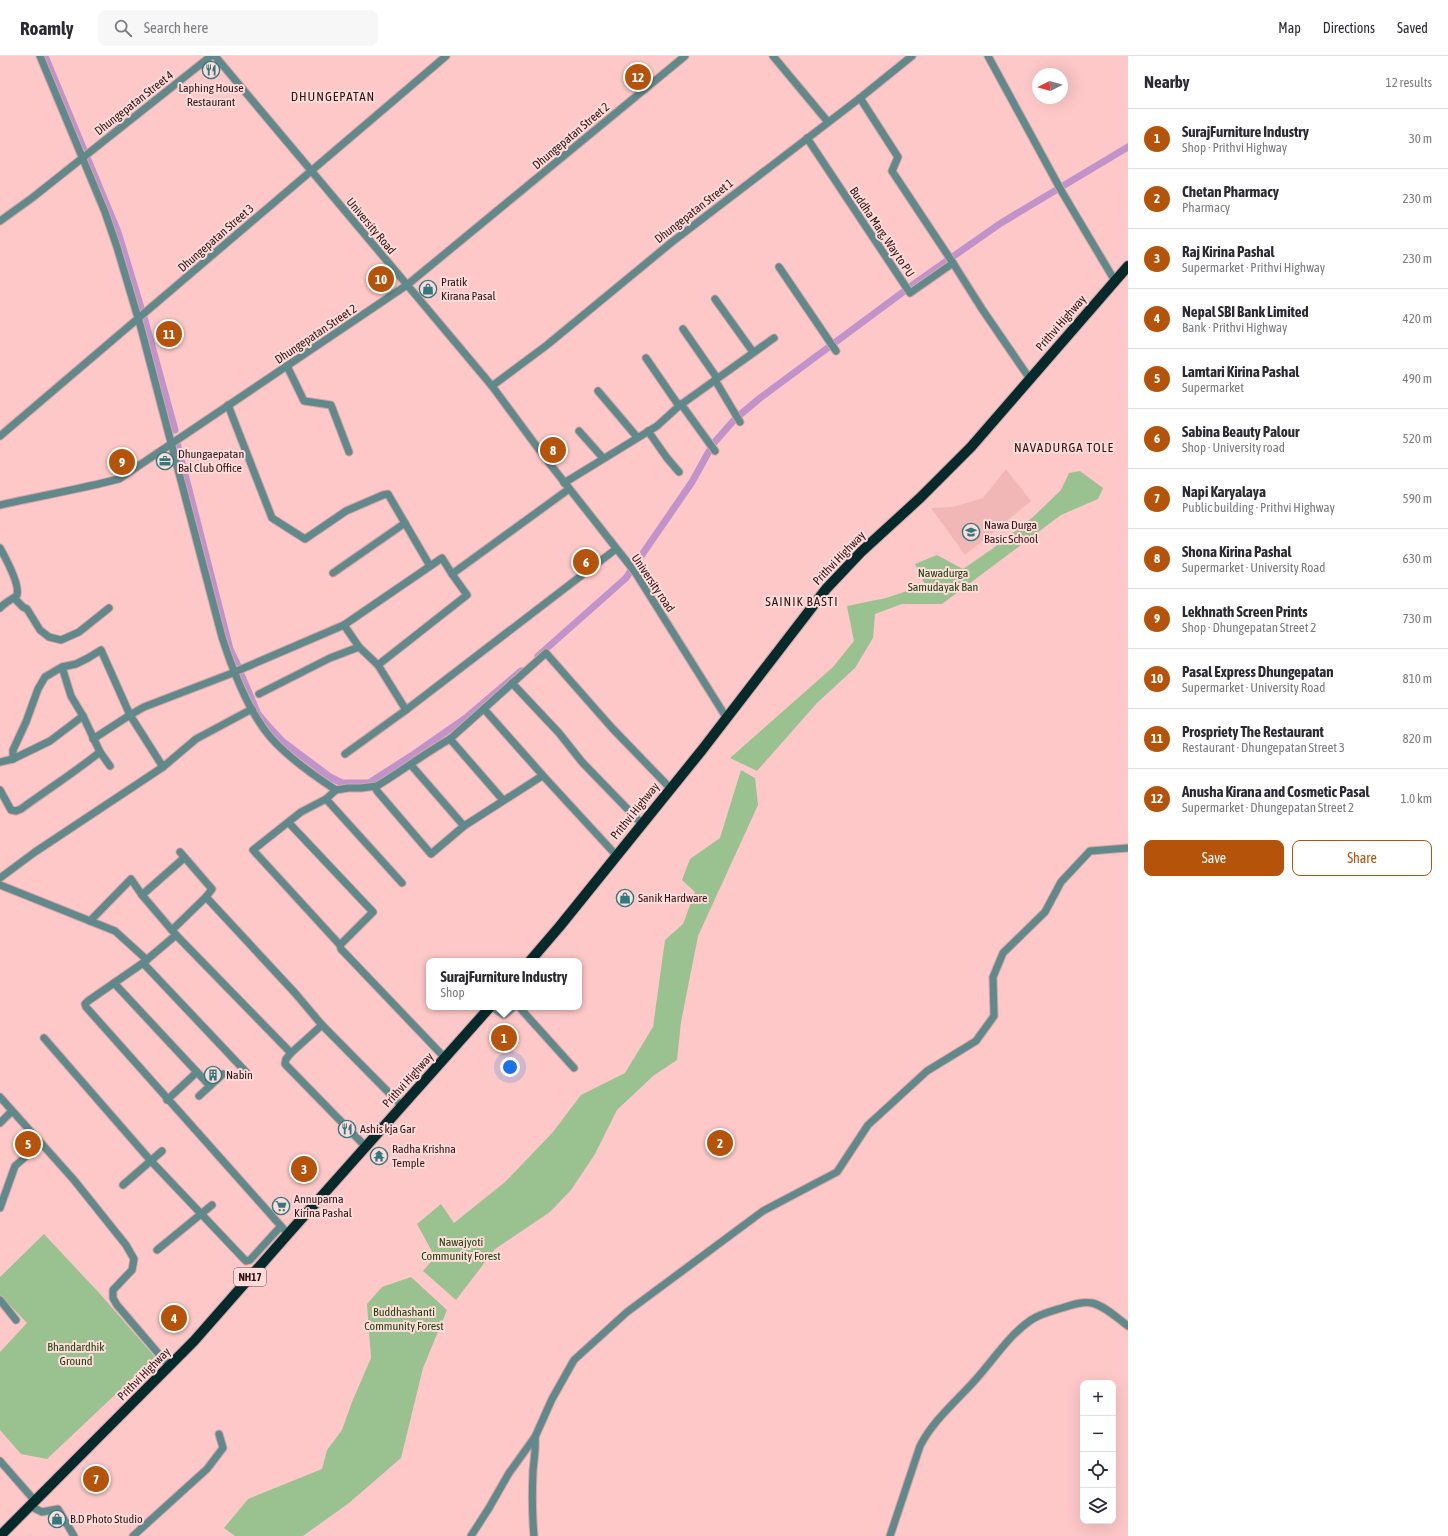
<!DOCTYPE html>
<meta charset="utf-8">
<style>
:root{--surface:#fff;--page:#f7f7f7;--text:#2b2b33;--muted:#7c7c81;--line:#e1e1e2;--accent:#b45309}
body{margin:0;font-family:"Asap Condensed",sans-serif;background:var(--page);color:var(--text)}
.controls{position:absolute;right:12px;bottom:12px;display:grid;overflow:hidden;border-radius:8px;box-shadow:0 4px 16px #0002}
.controls button{width:36px;height:36px;display:grid;place-items:center;padding:0;border:0;border-bottom:1px solid var(--line);background:var(--surface);color:var(--text);font:20px sans-serif}
.compass{position:absolute;left:1032px;top:12px;width:36px;height:36px;border-radius:50%;background:var(--surface);box-shadow:0 4px 16px #0002;rotate:265deg}
.you{position:absolute;left:510px;top:1011px;width:14px;height:14px;margin:-10px;border:3px solid #fff;border-radius:50%;background:#1a73e8;box-shadow:0 0 0 6px #1a73e833}
.badge{display:grid;place-items:center;width:26px;height:26px;border-radius:50%;background:var(--accent);color:#fff;font-size:13px;font-weight:700}
.pin{position:absolute;translate:-50% -50%;border:2px solid #fff;box-shadow:0 1px 4px #0006}
.popup{position:absolute;left:426px;top:902px;width:156px;height:52px;box-sizing:border-box;display:grid;place-content:center;border-radius:8px;background:var(--surface);filter:drop-shadow(0 1px 3px #0005);font-size:13px;white-space:nowrap;color:var(--muted)}
.popup b{font-size:15px;color:var(--text)}
.popup::after{content:'';position:absolute;left:50%;top:100%;margin-left:-8px;border:8px solid transparent;border-top-color:var(--surface)}
.list{margin:0;padding:0;list-style:none}
h2{display:flex;justify-content:space-between;align-items:center;height:52px;margin:0;padding:0 16px;font-size:17px}
h2 small{font-size:13px;font-weight:400;color:var(--muted)}
.list li{display:grid;grid-template-columns:26px 1fr auto;gap:12px;align-items:center;box-sizing:border-box;height:60px;padding:0 16px;border-top:1px solid var(--line)}
.list b{display:block;font-size:15px;white-space:nowrap}
.list p{margin:0;font-size:13px;white-space:nowrap;color:var(--muted)}
.list em{font-size:13px;font-style:normal;color:var(--muted)}
.actions{display:flex;gap:8px;padding:12px 16px}
.actions a{flex:1;padding:9px 0;border:1px solid var(--accent);border-radius:8px;text-align:center;font-size:14px;color:var(--accent)}
.actions .main{background:var(--accent);color:#fff}
.icon{flex:none;width:22px;height:22px;fill:none;stroke:currentColor;stroke-width:2;stroke-linecap:round;stroke-linejoin:round}
.map{position:relative;flex:none;width:1128px;height:1480px;overflow:hidden}
header{display:flex;align-items:center;gap:24px;box-sizing:border-box;height:56px;padding:0 20px;background:var(--surface);border-bottom:1px solid var(--line)}
header strong{font-size:19px}
nav{display:flex;gap:22px;margin-inline-start:auto;font-size:14px}
.search{width:280px;height:36px;background:var(--page);display:flex;align-items:center;gap:10px;box-sizing:border-box;padding:0 14px;border-radius:8px;color:var(--muted);font-size:15px}
main{display:flex}
aside{flex:1;background:var(--surface)}
.map>svg:first-child{display:block}
.built{fill:#f0b7b6}
.green{fill:#9ac290}
.lines{fill:none;stroke-linecap:round;stroke-linejoin:round}
.canal{stroke:#c094cb;stroke-width:7}
.minor-casing{stroke:#d5a4a3;stroke-width:9}
.highway-casing{stroke:#d5a4a3;stroke-width:12}
.minor{stroke:#60898b;stroke-width:7}
.highway{stroke:#052a2c;stroke-width:10}
.labels{text-anchor:middle;stroke-width:4;stroke-linejoin:round;paint-order:stroke}
.shield{fill:#ffdbda;stroke:#705050;stroke-width:1}
.shield-label{font-size:11px;font-weight:bold;fill:#331415}
.poi-label{font-size:12px;fill:#331415;stroke:#ffdbda;text-anchor:start}
.street-label{font-size:12px;fill:#331415;stroke:#ffdbda}
.park-label{font-size:12px;fill:#1a460e;stroke:#ffdbda}
.neighbourhood-label{font-size:13px;letter-spacing:1px;fill:#331415;stroke:#ffdbda}
</style>
<header>
<strong>Roamly</strong>
<div class="search"><svg class="icon" aria-label="search" viewBox="0 0 24 24"><circle cx="10" cy="10" r="6"/><path d="M15 15l6 6"/></svg>Search here</div>
<nav><a>Map</a><a>Directions</a><a>Saved</a></nav>
</header>
<main>
<div class="map">
<svg width="1128" height="1480" viewBox="0 0 1128 1480">
<rect width="100%" height="100%" fill="#fdc8c7"/>
<path class="built" d="M1006,413L1031,445L965,499L931,452L953,451L983,442Z"/>
<g class="green">
<path d="M1080,415L1103,432L1098,443L1061,459L942,548H902L875,558L873,582L855,612L817,647L757,715L730,702L833,611L854,585L847,550L886,542L925,529L915,508L937,499L963,513L992,493L1033,461L1061,434L1069,417Z"/>
<path d="M741,714L755,722L758,749L698,880L681,966L677,1004L653,1020L617,1054L595,1098L571,1134L550,1156L495,1193L456,1244L423,1215L435,1201L417,1168L441,1148L454,1167L505,1126L553,1076L581,1039L625,1017L653,971L665,884L683,868L695,836L682,824L690,803L720,782Z"/>
<path d="M44,1178L101,1239L155,1301L47,1403L21,1398L0,1374V1296L27,1267L0,1239V1221Z"/>
<path d="M411,1221L447,1254L423,1312L401,1402L349,1447L303,1480H235L224,1472L248,1443L322,1413L327,1394L342,1374L352,1346L371,1302L367,1248L382,1231Z"/>
</g>
<g class="lines">
<g class="canal">
<path d="M45,0L118,176L142,255"/>
<path d="M144,261L175,374"/>
<path d="M177,387L230,593L239,612"/>
<path d="M538,600L626,522L692,426L713,388L735,363L760,342L918,225L1001,167L1128,91"/>
<path d="M241,618L258,658L269,671L282,685L330,721L342,727H369L411,700L467,661L521,615"/>
</g>
<defs>
<g id="minor">
<path d="M40,0L105,156L117,191L141,272L222,581C232,612 245,647 264,673C280,696 313,719 336,734"/>
<path d="M215,0L492,330L546,403L635,516L726,661"/>
<path d="M773,0L828,66"/>
<path d="M988,0L1062,136L1115,225"/>
<path d="M860,42L898,101L892,115L953,207"/>
<path d="M807,82L910,237L953,207L982,253L1030,323"/>
<path d="M0,165L32,142L211,0"/>
<path d="M779,211L836,295"/>
<path d="M715,243L753,296"/>
<path d="M683,273L717,322"/>
<path d="M646,302L679,350"/>
<path d="M287,310L304,345L331,349L349,396"/>
<path d="M715,324L740,366"/>
<path d="M492,330L547,289L672,186L860,42L912,0"/>
<path d="M598,335L637,381"/>
<path d="M681,348L715,395"/>
<path d="M228,349L272,462L305,483L346,455L383,439L388,438L430,510"/>
<path d="M579,375L603,402"/>
<path d="M648,375L667,402L679,416"/>
<path d="M0,380L446,0"/>
<path d="M564,427L657,370L679,350L774,282"/>
<path d="M0,449C40,440 80,433 119,423L407,229L685,0"/>
<path d="M0,492C5,501 20,528 17,539C16,541 4,547 0,552"/>
<path d="M333,517L405,467"/>
<path d="M14,542L23,551L27,553L40,574L49,581L61,584L79,576L109,552"/>
<path d="M344,569L359,591L378,609L406,654"/>
<path d="M378,609L467,539L452,518L569,433"/>
<path d="M62,611L71,640L83,660L100,696L110,710"/>
<path d="M512,627L559,677L582,706L641,767"/>
<path d="M259,638L330,602L359,591"/>
<path d="M484,653L546,723L616,799"/>
<path d="M83,660L50,685L13,703V694L26,666L38,633L45,621L62,611L76,608L88,602L101,594L130,659L163,711"/>
<path d="M93,683L130,659L144,651L230,618L344,569L442,502L452,518"/>
<path d="M450,683L503,744"/>
<path d="M345,698L406,654L616,493"/>
<path d="M0,706L13,703"/>
<path d="M411,709L464,770"/>
<path d="M377,730C402,715 425,697 450,683L546,597L612,672L670,732"/>
<path d="M0,734L11,754L16,755L21,753C47,734 75,716 100,696"/>
<path d="M326,743L402,827"/>
<path d="M289,767L373,856L340,889"/>
<path d="M0,822L35,796L163,711L196,683L252,653"/>
<path d="M0,829L115,875L147,904"/>
<path d="M142,839L184,802"/>
<path d="M206,841L295,937L322,969L291,997L176,879L143,907L88,945L85,948L86,951L288,1178"/>
<path d="M90,865L131,823L142,839L176,879"/>
<path d="M172,874L206,841L212,833L180,796"/>
<path d="M143,907L247,1017"/>
<path d="M114,927L210,1030"/>
<path d="M492,951L504,959L514,951"/>
<path d="M519,951L574,1012"/>
<path d="M322,969L402,1050"/>
<path d="M44,982L151,1105L243,1202L246,1205L250,1204L281,1170"/>
<path d="M291,997L286,1003L285,1008L366,1091"/>
<path d="M445,1002L341,893L340,889L253,794L301,756L326,743L336,734L348,732H361L377,730L376,733L377,735L431,798L464,770L542,720"/>
<path d="M199,1040L223,1018"/>
<path d="M0,1041L74,1124L126,1189L134,1203L132,1214L113,1234V1242L117,1249L169,1310"/>
<path d="M167,1044L197,1016"/>
<path d="M0,1067L12,1055"/>
<path d="M123,1129L162,1095"/>
<path d="M0,1152L15,1110L41,1087"/>
<path d="M157,1194L212,1149"/>
<path d="M0,1244L16,1264"/>
<path d="M0,1405L35,1445"/>
<path d="M30,1450L42,1456L58,1453L74,1480"/>
<path d="M133,1480L207,1413L223,1392L219,1378"/>
<path d="M471,1480L489,1452L509,1417L535,1381L552,1343L574,1304L627,1256L763,1155L837,1116L868,1069L927,1015L976,985L994,960L993,921L1003,897L1045,856L1061,826L1090,795L1128,792"/>
<path d="M534,1480C532,1458 532,1437 533,1415C534,1403 536,1393 535,1381"/>
<path d="M890,1480L920,1390C934,1363 957,1345 977,1322C994,1303 1009,1279 1031,1264C1040,1258 1052,1255 1062,1252C1072,1249 1082,1245 1092,1247C1105,1250 1117,1262 1128,1270"/>
</g>
<g id="highway">
<path d="M530,905L560,870L702,694L826,533L861,496L920,442L971,391L1128,210"/>
<path d="M0,1480L194,1285L288,1178L490,951"/>
</g>
</defs>
<use href="#minor" class="minor-casing"/>
<use href="#highway" class="highway-casing"/>
<use href="#minor" class="minor"/>
<use href="#highway" class="highway"/>
</g>
<defs>
<symbol id="restaurant-ring" viewBox="-11 -11 22 22"><circle r="9.5" fill="#ffdbda" stroke="#30797d" stroke-width="1.5"/><path d="M-5-6h1v4h1v-4h1v4h1v-4h1v5L-1.5 .5V6h-2V.5L-5-1ZM5-6V6H3V1.5H1.5Q1.5-4 5-6Z" fill="#30797d"/></symbol>
<symbol id="shop-ring" viewBox="-11 -11 22 22"><circle r="9.5" fill="#ffdbda" stroke="#30797d" stroke-width="1.5"/><path d="M-5-2.5h2.3a2.7 3.5 0 0 1 5.4 0H5L5.5 6h-11ZM-1.5-2.5h3a1.5 2.3 0 0 0-3 0Z" fill="#30797d"/></symbol>
<symbol id="office-ring" viewBox="-11 -11 22 22"><circle r="9.5" fill="#ffdbda" stroke="#30797d" stroke-width="1.5"/><path d="M-6-3h4V-5.5h4V-3h4V5H-6ZM-1-4.5V-3h2v-1.5ZM-6 0V1H6V0Z" fill="#30797d"/></symbol>
<symbol id="school-ring" viewBox="-11 -11 22 22"><circle r="9.5" fill="#ffdbda" stroke="#30797d" stroke-width="1.5"/><path d="M0-5L7-2L0 1L-7-2ZM-4 1L0 2.5L4 1V4Q0 6-4 4Z" fill="#30797d"/></symbol>
<symbol id="building-ring" viewBox="-11 -11 22 22"><circle r="9.5" fill="#ffdbda" stroke="#30797d" stroke-width="1.5"/><path d="M-4-6H4V6H1V3H-1V6H-4ZM-2.5-4.3h1.7v1.8h-1.7ZM.8-4.3h1.7v1.8H.8ZM-2.5-1h1.7V.8h-1.7ZM.8-1h1.7V.8H.8Z" fill="#30797d"/></symbol>
<symbol id="temple-ring" viewBox="-11 -11 22 22"><circle r="9.5" fill="#ffdbda" stroke="#30797d" stroke-width="1.5"/><path d="M0-6L5-2H3V0L6.5 2.5H4V6H1.5V3h-3V6H-4V2.5H-6.5L-3 0V-2H-5Z" fill="#30797d"/></symbol>
<symbol id="supermarket-ring" viewBox="-11 -11 22 22"><circle r="9.5" fill="#ffdbda" stroke="#30797d" stroke-width="1.5"/><path d="M-6-5.5h2.5l.6 2H6L4.5 2H-2.5L-4.4-4H-6ZM-1.5 3.2a1.3 1.3 0 1 0 .1 0ZM3 3.2a1.3 1.3 0 1 0 .1 0Z" fill="#30797d"/></symbol>
</defs>
<g fill-rule="evenodd">
<use href="#restaurant-ring" x="201" y="4" width="20" height="20"/>
<use href="#shop-ring" x="418" y="223" width="20" height="20"/>
<use href="#office-ring" x="155" y="395" width="20" height="20"/>
<use href="#school-ring" x="961" y="466" width="20" height="20"/>
<use href="#shop-ring" x="615" y="832" width="20" height="20"/>
<use href="#building-ring" x="203" y="1009" width="20" height="20"/>
<use href="#restaurant-ring" x="337" y="1063" width="20" height="20"/>
<use href="#temple-ring" x="369" y="1090" width="20" height="20"/>
<use href="#supermarket-ring" x="271" y="1140" width="20" height="20"/>
<use href="#shop-ring" x="47" y="1453" width="20" height="20"/>
</g>
<g class="labels">
<rect class="shield" x="234" y="1212" width="32" height="18" rx="3"/>
<g class="shield-label">
<text x="250" y="1225">NH17</text>
</g>
<g class="poi-label">
<text x="211" y="36" text-anchor="middle">Laphing House<tspan x="211" dy="14">Restaurant</tspan></text>
<text x="441" y="230">Pratik<tspan x="441" dy="14">Kirana Pasal</tspan></text>
<text x="178" y="402">Dhungaepatan<tspan x="178" dy="14">Bal Club Office</tspan></text>
<text x="984" y="473">Nawa Durga<tspan x="984" dy="14">Basic School</tspan></text>
<text x="638" y="846">Sanik Hardware</text>
<text x="226" y="1023">Nabin</text>
<text x="360" y="1077">Ashis kja Gar</text>
<text x="392" y="1097">Radha Krishna<tspan x="392" dy="14">Temple</tspan></text>
<text x="294" y="1147">Annuparna<tspan x="294" dy="14">Kirina Pashal</tspan></text>
<text x="70" y="1467">B.D Photo Studio</text>
</g>
<g class="street-label">
<text transform="translate(134 47) rotate(-38)" y="4">Dhungepatan Street 4</text>
<text transform="translate(571 80) rotate(-40)" y="4">Dhungepatan Street 2</text>
<text transform="translate(694 155) rotate(-38)" y="4">Dhungepatan Street 1</text>
<text transform="translate(371 170) rotate(50)" y="4">University Road</text>
<text transform="translate(882 176) rotate(56)" y="4">Buddha Marg, Way to PU</text>
<text transform="translate(216 182) rotate(-41)" y="4">Dhungepatan Street 3</text>
<text transform="translate(1061 267) rotate(-49)" y="4">Prithvi Highway</text>
<text transform="translate(316 278) rotate(-34)" y="4">Dhungepatan Street 2</text>
<text transform="translate(839 502) rotate(-46)" y="4">Prithvi Highway</text>
<text transform="translate(653 527) rotate(56)" y="4">University road</text>
<text transform="translate(635 755) rotate(-51)" y="4">Prithvi Highway</text>
<text transform="translate(408 1024) rotate(-48)" y="4">Prithvi Highway</text>
<text transform="translate(144 1318) rotate(-45)" y="4">Prithvi Highway</text>
</g>
<g class="park-label">
<text x="943" y="521">Nawadurga<tspan x="943" dy="14">Samudayak Ban</tspan></text>
<text x="461" y="1190">Nawajyoti<tspan x="461" dy="14">Community Forest</tspan></text>
<text x="404" y="1260">Buddhashanti<tspan x="404" dy="14">Community Forest</tspan></text>
<text x="76" y="1295">Bhandardhik<tspan x="76" dy="14">Ground</tspan></text>
</g>
<g class="neighbourhood-label">
<text x="333" y="45">DHUNGEPATAN</text>
<text x="1064" y="396">NAVADURGA TOLE</text>
<text x="802" y="550">SAINIK BASTI</text>
</g>
</g>
</svg>
<div class="controls">
<button>+</button>
<button>−</button>
<button><svg class="icon" aria-label="locate" viewBox="0 0 24 24"><circle cx="12" cy="12" r="6"/><path d="M12 2v4M12 18v4M2 12h4M18 12h4"/></svg></button>
<button><svg class="icon" aria-label="layers" viewBox="0 0 24 24"><path d="M12 4l9 5-9 5-9-5zM3 14l9 5 9-5"/></svg></button>
</div>
<svg class="compass" viewBox="-18 -18 36 36"><path d="M0-13l5 13h-10z" fill="#e53935"/><path d="M0 13l5-13h-10z" fill="#7c7c81"/></svg>
<div class="you"></div>
<div class="pin badge" style="left:504px;top:982px">1</div>
<div class="popup"><b>SurajFurniture Industry</b>Shop</div>
<div class="pin badge" style="left:720px;top:1087px">2</div>
<div class="pin badge" style="left:304px;top:1113px">3</div>
<div class="pin badge" style="left:174px;top:1262px">4</div>
<div class="pin badge" style="left:28px;top:1088px">5</div>
<div class="pin badge" style="left:586px;top:506px">6</div>
<div class="pin badge" style="left:96px;top:1423px">7</div>
<div class="pin badge" style="left:553px;top:394px">8</div>
<div class="pin badge" style="left:122px;top:406px">9</div>
<div class="pin badge" style="left:381px;top:223px">10</div>
<div class="pin badge" style="left:169px;top:278px">11</div>
<div class="pin badge" style="left:638px;top:21px">12</div>
</div>
<aside>
<h2>Nearby<small>12 results</small></h2>
<ul class="list">
<li><span class="badge">1</span><div><b>SurajFurniture Industry</b><p>Shop · Prithvi Highway</p></div><em>30 m</em></li>
<li><span class="badge">2</span><div><b>Chetan Pharmacy</b><p>Pharmacy</p></div><em>230 m</em></li>
<li><span class="badge">3</span><div><b>Raj Kirina Pashal</b><p>Supermarket · Prithvi Highway</p></div><em>230 m</em></li>
<li><span class="badge">4</span><div><b>Nepal SBI Bank Limited</b><p>Bank · Prithvi Highway</p></div><em>420 m</em></li>
<li><span class="badge">5</span><div><b>Lamtari Kirina Pashal</b><p>Supermarket</p></div><em>490 m</em></li>
<li><span class="badge">6</span><div><b>Sabina Beauty Palour</b><p>Shop · University road</p></div><em>520 m</em></li>
<li><span class="badge">7</span><div><b>Napi Karyalaya</b><p>Public building · Prithvi Highway</p></div><em>590 m</em></li>
<li><span class="badge">8</span><div><b>Shona Kirina Pashal</b><p>Supermarket · University Road</p></div><em>630 m</em></li>
<li><span class="badge">9</span><div><b>Lekhnath Screen Prints</b><p>Shop · Dhungepatan Street 2</p></div><em>730 m</em></li>
<li><span class="badge">10</span><div><b>Pasal Express Dhungepatan</b><p>Supermarket · University Road</p></div><em>810 m</em></li>
<li><span class="badge">11</span><div><b>Prospriety The Restaurant</b><p>Restaurant · Dhungepatan Street 3</p></div><em>820 m</em></li>
<li><span class="badge">12</span><div><b>Anusha Kirana and Cosmetic Pasal</b><p>Supermarket · Dhungepatan Street 2</p></div><em>1.0 km</em></li>
</ul>
<div class="actions"><a class="main">Save</a><a>Share</a></div>
</aside>
</main>
